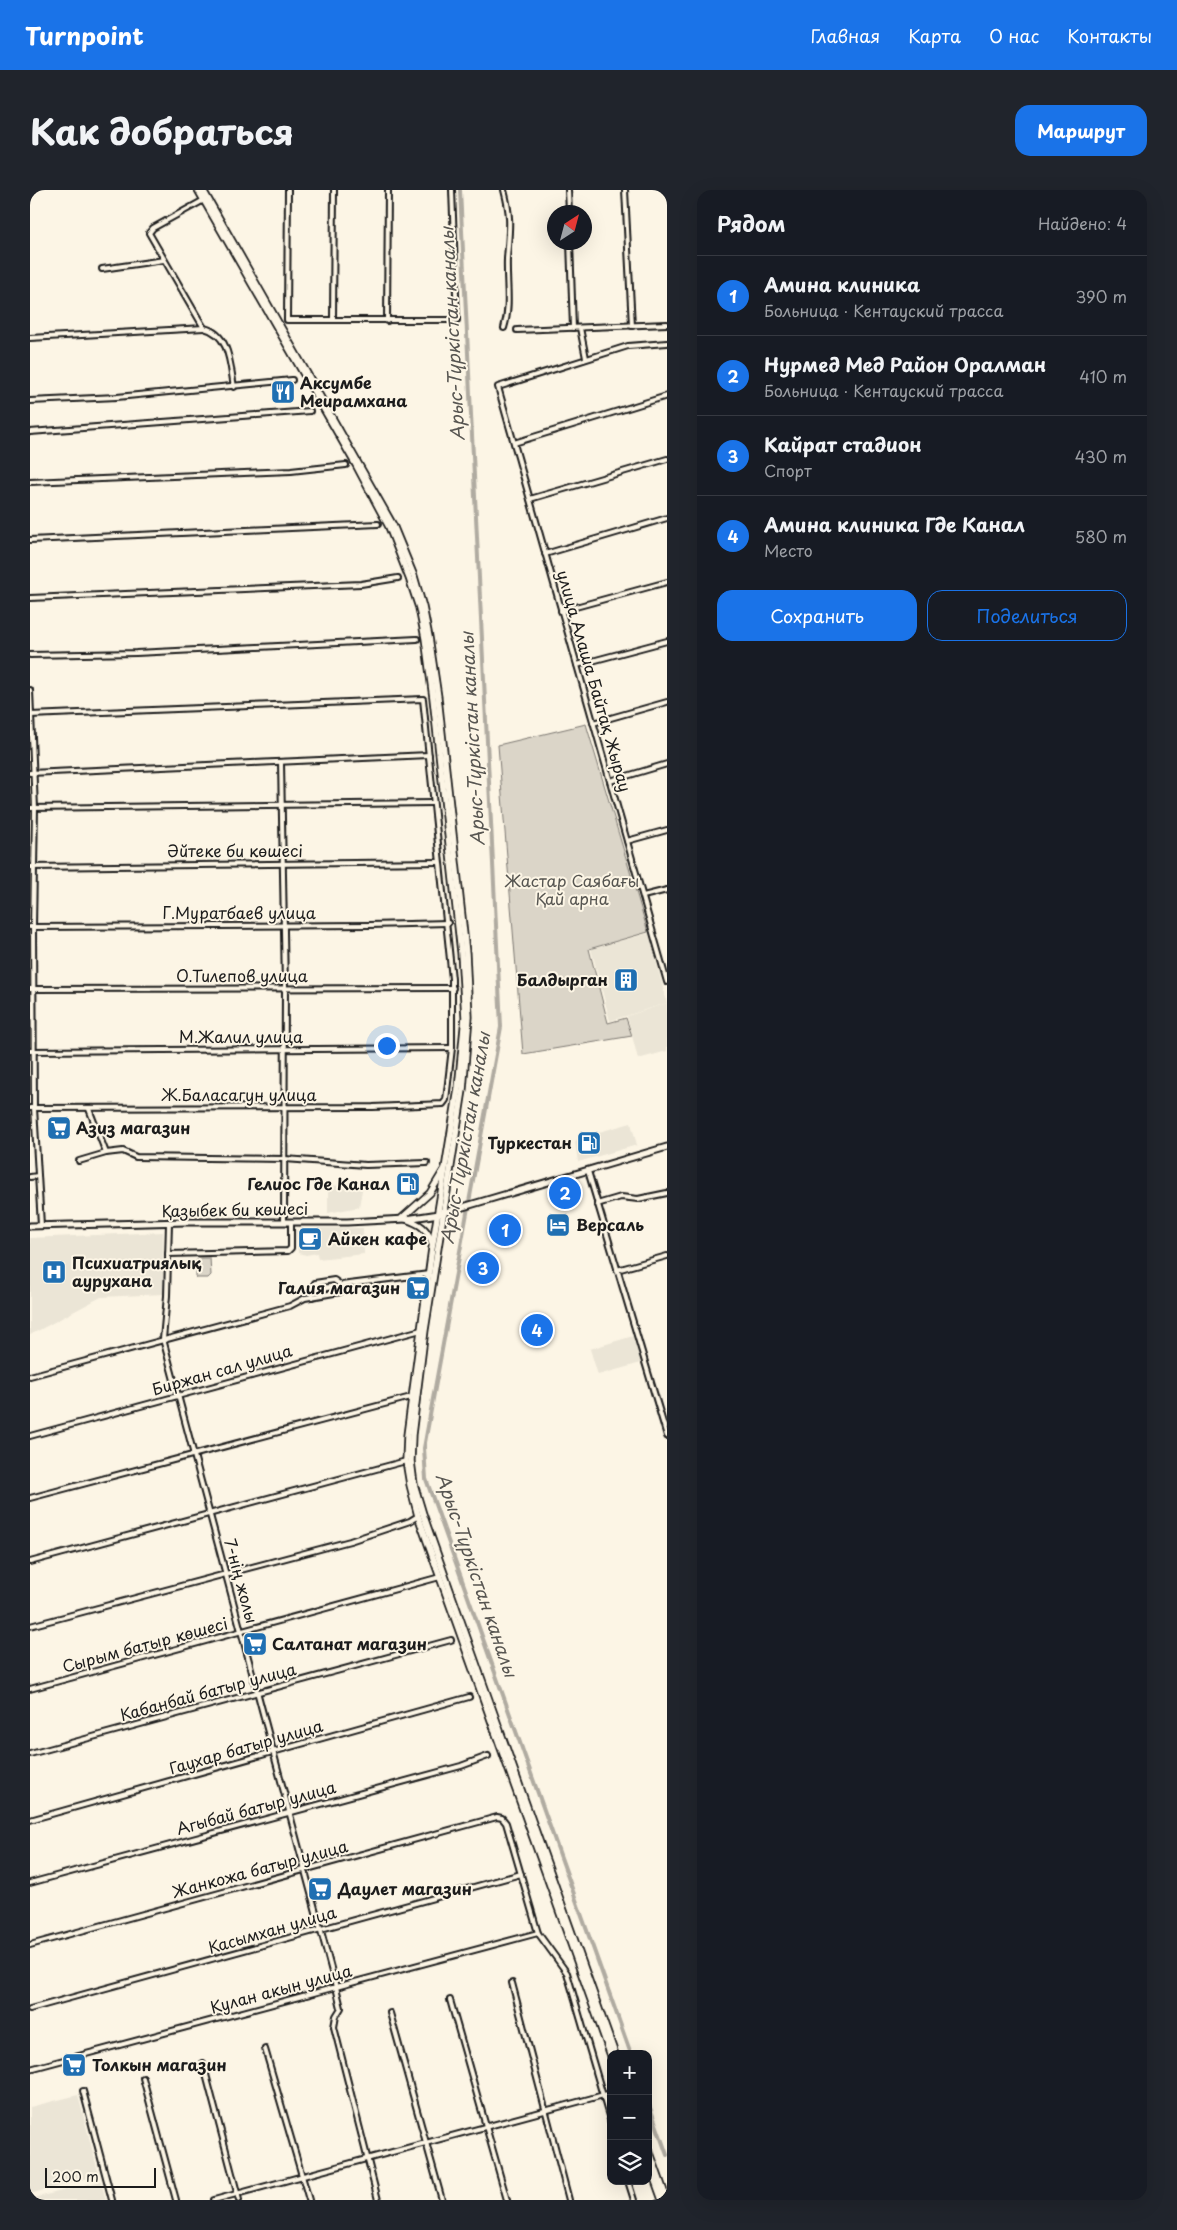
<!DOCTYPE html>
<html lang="ru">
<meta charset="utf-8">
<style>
:root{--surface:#171b24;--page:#20242c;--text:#f1f3f6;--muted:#9ea1a6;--line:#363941;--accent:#1a73e8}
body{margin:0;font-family:"Playpen Sans",sans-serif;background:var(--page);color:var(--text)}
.controls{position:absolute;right:15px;bottom:15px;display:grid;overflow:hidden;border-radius:10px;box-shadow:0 5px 20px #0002}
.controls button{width:45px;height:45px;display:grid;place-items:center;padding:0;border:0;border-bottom:1px solid var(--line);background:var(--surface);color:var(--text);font:25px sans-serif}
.compass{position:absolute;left:517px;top:15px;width:45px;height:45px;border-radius:50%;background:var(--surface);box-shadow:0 5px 20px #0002;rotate:36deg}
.scale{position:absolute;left:15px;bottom:12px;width:111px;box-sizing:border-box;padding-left:5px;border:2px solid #1c1c1c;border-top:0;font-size:14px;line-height:18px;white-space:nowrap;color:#1c1c1c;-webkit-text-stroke:4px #fcf5e5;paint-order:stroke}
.you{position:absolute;left:356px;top:855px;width:18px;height:18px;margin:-12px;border:4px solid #fff;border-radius:50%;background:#1a73e8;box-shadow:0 0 0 8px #1a73e833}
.badge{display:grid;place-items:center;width:32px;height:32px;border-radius:50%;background:var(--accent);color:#fff;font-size:16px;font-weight:700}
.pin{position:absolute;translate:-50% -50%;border:2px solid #fff;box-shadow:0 1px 5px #0006}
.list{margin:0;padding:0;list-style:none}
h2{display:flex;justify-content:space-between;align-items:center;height:65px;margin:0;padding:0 20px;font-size:21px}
h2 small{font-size:16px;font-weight:400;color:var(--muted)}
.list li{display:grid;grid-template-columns:32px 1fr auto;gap:15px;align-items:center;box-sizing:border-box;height:80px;padding:0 20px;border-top:1px solid var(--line)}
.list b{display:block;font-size:19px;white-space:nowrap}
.list p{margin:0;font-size:16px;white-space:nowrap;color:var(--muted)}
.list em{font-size:16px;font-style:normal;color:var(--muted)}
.actions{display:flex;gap:10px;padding:15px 20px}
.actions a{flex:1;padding:11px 0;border:1px solid var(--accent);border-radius:15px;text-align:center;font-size:18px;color:var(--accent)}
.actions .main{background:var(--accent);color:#fff}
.icon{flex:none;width:28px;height:28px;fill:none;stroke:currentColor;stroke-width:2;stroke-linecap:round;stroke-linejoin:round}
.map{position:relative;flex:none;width:637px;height:2010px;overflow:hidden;border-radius:15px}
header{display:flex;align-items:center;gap:30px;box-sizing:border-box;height:70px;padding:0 25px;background:var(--accent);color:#fff}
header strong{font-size:24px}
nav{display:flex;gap:28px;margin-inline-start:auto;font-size:18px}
.intro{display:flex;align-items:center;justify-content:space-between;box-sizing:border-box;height:120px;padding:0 30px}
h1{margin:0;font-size:35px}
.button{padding:12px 22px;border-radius:15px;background:var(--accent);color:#fff;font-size:18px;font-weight:700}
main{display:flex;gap:30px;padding:0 30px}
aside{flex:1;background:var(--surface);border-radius:15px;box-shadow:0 5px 20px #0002}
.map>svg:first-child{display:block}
.built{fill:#ebe5d6}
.green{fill:#dbd5c8;stroke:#7c7872}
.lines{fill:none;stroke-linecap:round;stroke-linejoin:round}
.canal{stroke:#b0aba1;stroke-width:4}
.minor-casing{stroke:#1c1c1c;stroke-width:8}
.major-casing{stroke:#1c1c1c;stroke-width:9}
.highway-casing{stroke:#1c1c1c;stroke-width:9}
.minor{stroke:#fcf5e5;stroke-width:4}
.major{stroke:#fcf5e5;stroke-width:5}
.highway{stroke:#fcf5e5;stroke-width:5.5}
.labels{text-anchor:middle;stroke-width:4;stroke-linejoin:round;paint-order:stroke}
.poi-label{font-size:16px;font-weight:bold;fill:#1c1c1c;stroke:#fcf5e5;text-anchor:start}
.street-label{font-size:16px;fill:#1c1c1c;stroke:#fcf5e5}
.park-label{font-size:16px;fill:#555450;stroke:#fcf5e5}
.water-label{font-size:18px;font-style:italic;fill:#575551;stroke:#fcf5e5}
</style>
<header>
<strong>Turnpoint</strong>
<nav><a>Главная</a><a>Карта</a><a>О нас</a><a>Контакты</a></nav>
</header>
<div class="intro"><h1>Как добраться</h1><a class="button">Маршрут</a></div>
<main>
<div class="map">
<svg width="637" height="2010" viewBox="0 0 637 2010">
<rect width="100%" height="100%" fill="#fcf5e5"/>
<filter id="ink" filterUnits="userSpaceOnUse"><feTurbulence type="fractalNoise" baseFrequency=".02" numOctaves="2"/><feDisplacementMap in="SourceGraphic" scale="10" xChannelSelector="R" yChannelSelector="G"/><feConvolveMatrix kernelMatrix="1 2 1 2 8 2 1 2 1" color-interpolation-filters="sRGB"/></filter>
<g filter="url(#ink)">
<g class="built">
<path d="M619,743L637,813L580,831L561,759Z"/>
<path d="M637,813V861L608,869L597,826Z"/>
<path d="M601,933L607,955L548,972L545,952L548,948Z"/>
<path d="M333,994L329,1017L298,1023V996Z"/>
<path d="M284,1038H333L334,1064L288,1069L287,1063L276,1065L268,1063L266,1040Z"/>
<path d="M133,1042L134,1104L71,1107L0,1145V1048Z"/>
<path d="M603,1146L611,1173L568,1185L560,1159Z"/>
<path d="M48,1905L69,1985L0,2004V1917Z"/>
<path d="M71,1991L76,2010H0V2009Z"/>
</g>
<g class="green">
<path d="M556,534L618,742L559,759L578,833L596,828L602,846L493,864L468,555Z"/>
<path d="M169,1068H180L181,1085L178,1088H166V1071Z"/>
</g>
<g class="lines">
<g class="canal">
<path d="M430,0L471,837L394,1258L396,1289L601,1864"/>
<path d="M618,1912L637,1965"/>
</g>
<defs>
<g id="minor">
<path d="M258,0L257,130H427L422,0"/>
<path d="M538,0L539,22"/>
<path d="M595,0L602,136"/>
<path d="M540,52L543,138"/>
<path d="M72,79L134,70"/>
<path d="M303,130L304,0"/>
<path d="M357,131L358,0"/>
<path d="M174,138C200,144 200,175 204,197"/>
<path d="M474,138C481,115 476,93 477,69C479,39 482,30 474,0"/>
<path d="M550,138L556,168"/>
<path d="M487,140L637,134"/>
<path d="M0,148L174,138L119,43L123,38L174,10"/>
<path d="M637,153L598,156L468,197L637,792"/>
<path d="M0,211L87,207L262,190"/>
<path d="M0,242L280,221"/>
<path d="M484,253L637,206"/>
<path d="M0,292L261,281L316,275"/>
<path d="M500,309L637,269"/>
<path d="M0,350L348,334"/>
<path d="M515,364L637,328"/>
<path d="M0,408L331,394L368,388"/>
<path d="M531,421L637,392"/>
<path d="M0,465L106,463L387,449"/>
<path d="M547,475L637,451"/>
<path d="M0,500L5,618L3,737L4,918L11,1035"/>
<path d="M0,525L393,509L422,789V858L416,910L413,914L343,917L0,918"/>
<path d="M563,533L637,512"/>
<path d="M251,572L255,798L254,1032"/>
<path d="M0,583L399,565"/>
<path d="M580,591L637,574"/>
<path d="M0,618L403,613"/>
<path d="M597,651L637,640"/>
<path d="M0,677L409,672"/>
<path d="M613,706L637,700"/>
<path d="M0,737L340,735L418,733"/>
<path d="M0,799L423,798"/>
<path d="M0,861L422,858"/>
<path d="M59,919L76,963L93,961L106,967L255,969L336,975L397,973"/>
<path d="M49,971L76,963"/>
<path d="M558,981L637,1246"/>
<path d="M0,987L8,986"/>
<path d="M567,1014L591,1007L608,1009L637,1003"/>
<path d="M139,1033L137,1106L133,1149L306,1797L311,1818L306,1826L304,1837L348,2010"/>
<path d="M138,1064L258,1061L261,1058V1032"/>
<path d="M587,1080L637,1066"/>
<path d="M282,1107L283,1096L285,1093L304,1090L311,1095"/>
<path d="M0,1186L260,1116L275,1108L310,1102L311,1095L399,1084"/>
<path d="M0,1246L391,1140"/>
<path d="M0,1308L381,1207"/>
<path d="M0,1372L376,1271"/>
<path d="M0,1436L320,1351L380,1331L388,1326"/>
<path d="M0,1499L410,1387"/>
<path d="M0,1564L421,1450"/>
<path d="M0,1630L439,1507"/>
<path d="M0,1693L431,1576L458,1566"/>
<path d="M0,1755L467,1627L472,1628L476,1633L508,1743L537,1783L581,1933"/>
<path d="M482,1793L539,2010"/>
<path d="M420,1810L477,2010"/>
<path d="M0,1819L491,1684"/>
<path d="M360,1823L412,2010"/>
<path d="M235,1859L279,2010"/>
<path d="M173,1873L209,2010"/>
<path d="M0,1879L508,1743"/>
<path d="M113,1888L146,2010"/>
<path d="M53,1901L82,2010"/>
<path d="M598,1991L604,2010"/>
<path d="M184,2010L581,1903"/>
</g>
<path id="major" d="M0,1036L156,1032H317L376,1029L409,1024L450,1012L637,957"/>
<g id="highway">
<path d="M168,0L326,275L359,337L379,388L389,418L395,448L403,508L431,763L435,827L428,899L402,1058L377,1245L376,1271L380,1295L388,1326L581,1866"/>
<path d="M173,0L363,335L384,386L393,417L399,447L408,507L436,763L439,827L433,900L395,1140L382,1245L381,1271L384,1294L393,1324L585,1864"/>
<path d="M372,1028L400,1003L414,980"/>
<path d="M376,1029C390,1034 397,1038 402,1053"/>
<path d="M618,1957L637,2010"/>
<path d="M618,1971L632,2010"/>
</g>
</defs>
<use href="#minor" class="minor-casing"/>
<use href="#major" class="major-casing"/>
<use href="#highway" class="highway-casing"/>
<use href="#minor" class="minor"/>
<use href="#major" class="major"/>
<use href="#highway" class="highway"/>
</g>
</g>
<defs>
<symbol id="restaurant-square" viewBox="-11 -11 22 22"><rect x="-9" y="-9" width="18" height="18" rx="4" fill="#1f6fb2" stroke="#fcf5e5"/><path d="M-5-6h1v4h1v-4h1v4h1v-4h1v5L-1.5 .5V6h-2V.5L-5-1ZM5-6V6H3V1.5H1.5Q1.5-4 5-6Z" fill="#fff"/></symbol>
<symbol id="building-square" viewBox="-11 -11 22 22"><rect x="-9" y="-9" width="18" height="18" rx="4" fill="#1f6fb2" stroke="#fcf5e5"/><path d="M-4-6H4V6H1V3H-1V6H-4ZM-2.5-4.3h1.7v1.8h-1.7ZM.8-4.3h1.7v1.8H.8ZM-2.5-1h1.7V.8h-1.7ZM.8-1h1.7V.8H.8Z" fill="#fff"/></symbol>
<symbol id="supermarket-square" viewBox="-11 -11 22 22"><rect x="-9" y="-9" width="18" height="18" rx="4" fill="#1f6fb2" stroke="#fcf5e5"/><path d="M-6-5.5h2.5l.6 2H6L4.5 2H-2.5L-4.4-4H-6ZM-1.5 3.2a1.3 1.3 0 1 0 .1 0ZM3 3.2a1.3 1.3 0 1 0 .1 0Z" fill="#fff"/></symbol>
<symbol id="fuel-square" viewBox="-11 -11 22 22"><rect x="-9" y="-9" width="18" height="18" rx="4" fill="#1f6fb2" stroke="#fcf5e5"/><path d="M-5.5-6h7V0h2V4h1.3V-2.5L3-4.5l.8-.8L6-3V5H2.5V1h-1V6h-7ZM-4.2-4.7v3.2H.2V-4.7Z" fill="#fff"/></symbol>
<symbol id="hotel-square" viewBox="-11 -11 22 22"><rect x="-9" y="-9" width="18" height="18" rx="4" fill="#1f6fb2" stroke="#fcf5e5"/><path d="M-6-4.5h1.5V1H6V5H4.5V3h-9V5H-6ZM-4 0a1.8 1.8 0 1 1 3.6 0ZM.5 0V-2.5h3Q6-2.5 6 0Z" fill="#fff"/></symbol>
<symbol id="cafe-square" viewBox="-11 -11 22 22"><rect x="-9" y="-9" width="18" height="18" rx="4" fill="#1f6fb2" stroke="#fcf5e5"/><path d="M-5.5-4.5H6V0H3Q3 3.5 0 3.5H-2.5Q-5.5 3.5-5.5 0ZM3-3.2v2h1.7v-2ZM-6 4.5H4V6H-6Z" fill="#fff"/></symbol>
<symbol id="hospital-square" viewBox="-11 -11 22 22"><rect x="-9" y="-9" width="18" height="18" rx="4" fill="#1f6fb2" stroke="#fcf5e5"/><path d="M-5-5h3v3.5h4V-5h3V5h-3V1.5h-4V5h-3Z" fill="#fff"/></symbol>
</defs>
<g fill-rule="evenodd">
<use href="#restaurant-square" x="239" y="188" width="28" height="28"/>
<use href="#building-square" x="582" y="776" width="28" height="28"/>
<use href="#supermarket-square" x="15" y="924" width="28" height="28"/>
<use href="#fuel-square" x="545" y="939" width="28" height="28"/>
<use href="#fuel-square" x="364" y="980" width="28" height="28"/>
<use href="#hotel-square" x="514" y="1021" width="28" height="28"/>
<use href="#cafe-square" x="266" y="1035" width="28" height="28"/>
<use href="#hospital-square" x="10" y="1068" width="28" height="28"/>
<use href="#supermarket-square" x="374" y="1084" width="28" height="28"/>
<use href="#supermarket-square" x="211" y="1440" width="28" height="28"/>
<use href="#supermarket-square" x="276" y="1685" width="28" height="28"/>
<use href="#supermarket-square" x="30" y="1861" width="28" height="28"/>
</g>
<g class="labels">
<g class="poi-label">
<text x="270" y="199">Аксумбе<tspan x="270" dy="18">Меирамхана</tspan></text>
<text x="578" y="796" text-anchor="end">Балдырган</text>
<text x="46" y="944">Азиз магазин</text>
<text x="542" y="959" text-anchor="end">Туркестан</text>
<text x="360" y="1000" text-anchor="end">Гелиос Где Канал</text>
<text x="546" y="1041">Версаль</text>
<text x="298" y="1055">Айкен кафе</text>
<text x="42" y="1079">Психиатриялық<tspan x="42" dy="18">аурухана</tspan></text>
<text x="370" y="1104" text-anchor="end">Галия магазин</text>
<text x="242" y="1460">Салтанат магазин</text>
<text x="308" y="1705">Даулет магазин</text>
<text x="62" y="1881">Толкын магазин</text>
</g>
<g class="street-label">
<text transform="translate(564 491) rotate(74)" y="6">улица Алаша Байтақ Жырау</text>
<text x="205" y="667">Әйтеке би көшесі</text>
<text x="209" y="729">Г.Муратбаев улица</text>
<text x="212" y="792">О.Тилепов улица</text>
<text x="211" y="853">М.Жалил улица</text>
<text x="209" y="911">Ж.Баласагун улица</text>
<text transform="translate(205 1020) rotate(-1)" y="6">Қазыбек би көшесі</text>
<text transform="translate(192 1180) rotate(-16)" y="6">Биржан сал улица</text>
<text transform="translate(211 1391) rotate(75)" y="6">7-нің жолы</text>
<text transform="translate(115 1455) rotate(-15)" y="6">Сырым батыр көшесі</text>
<text transform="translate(178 1502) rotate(-15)" y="6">Кабанбай батыр улица</text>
<text transform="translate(216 1557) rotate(-16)" y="6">Гаухар батыр улица</text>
<text transform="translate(226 1618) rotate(-15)" y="6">Агыбай батыр улица</text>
<text transform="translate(230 1679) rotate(-15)" y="6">Жанкожа батыр улица</text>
<text transform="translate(242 1740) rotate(-16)" y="6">Касымхан улица</text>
<text transform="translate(251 1799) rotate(-15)" y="6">Кулан акын улица</text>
</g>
<g class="park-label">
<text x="542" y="697">Жастар Саябағы<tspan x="542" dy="18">Қай арна</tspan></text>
</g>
<g class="water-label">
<text transform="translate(423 144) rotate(-93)" y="6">Арыс-Түркістан каналы</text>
<text transform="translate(443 549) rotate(-93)" y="6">Арыс-Түркістан каналы</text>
<text transform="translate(436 948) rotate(-80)" y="6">Арыс-Түркістан каналы</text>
<text transform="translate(446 1385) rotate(71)" y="6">Арыс-Түркістан каналы</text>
</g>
</g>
</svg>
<div class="controls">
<button>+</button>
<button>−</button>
<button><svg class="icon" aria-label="layers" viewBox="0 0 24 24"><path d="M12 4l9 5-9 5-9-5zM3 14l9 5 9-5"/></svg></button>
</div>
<svg class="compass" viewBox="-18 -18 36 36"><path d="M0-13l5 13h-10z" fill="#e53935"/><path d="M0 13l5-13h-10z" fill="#9ea1a6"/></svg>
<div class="scale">200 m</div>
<div class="you"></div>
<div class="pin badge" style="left:475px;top:1040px">1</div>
<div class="pin badge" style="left:535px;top:1003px">2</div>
<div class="pin badge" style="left:453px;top:1078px">3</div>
<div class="pin badge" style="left:507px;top:1140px">4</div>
</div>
<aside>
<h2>Рядом<small>Найдено: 4</small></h2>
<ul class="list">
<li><span class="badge">1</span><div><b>Амина клиника</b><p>Больница · Кентауский трасса</p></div><em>390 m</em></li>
<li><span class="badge">2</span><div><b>Нурмед Мед Район Оралман</b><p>Больница · Кентауский трасса</p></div><em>410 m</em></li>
<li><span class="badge">3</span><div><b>Кайрат стадион</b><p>Спорт</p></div><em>430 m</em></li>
<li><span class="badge">4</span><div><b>Амина клиника Где Канал</b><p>Место</p></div><em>580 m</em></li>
</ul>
<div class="actions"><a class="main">Сохранить</a><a>Поделиться</a></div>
</aside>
</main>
